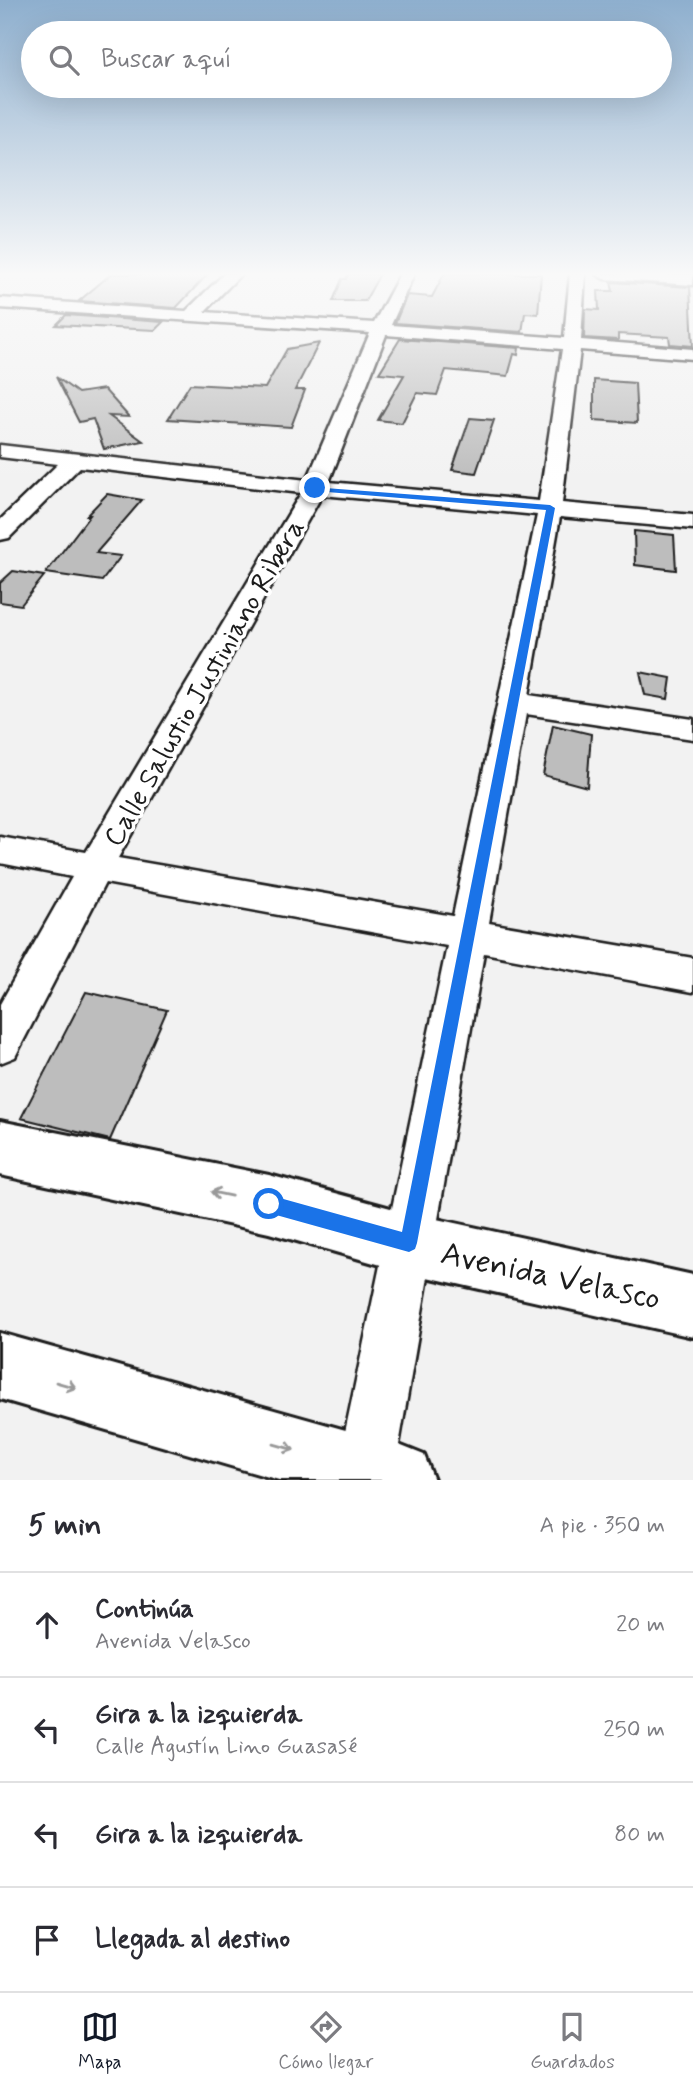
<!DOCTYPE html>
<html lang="es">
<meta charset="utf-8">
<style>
:root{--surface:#fff;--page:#f7f7f7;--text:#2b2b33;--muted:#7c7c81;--line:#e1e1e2;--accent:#111827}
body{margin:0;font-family:Mynerve,sans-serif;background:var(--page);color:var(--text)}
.stop{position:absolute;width:21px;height:21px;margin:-16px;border:5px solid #1a73e8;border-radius:50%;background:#fff}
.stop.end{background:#1a73e8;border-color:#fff;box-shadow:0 2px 7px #0008}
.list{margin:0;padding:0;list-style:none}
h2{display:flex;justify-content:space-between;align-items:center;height:91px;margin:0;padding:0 28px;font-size:30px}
h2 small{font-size:23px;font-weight:400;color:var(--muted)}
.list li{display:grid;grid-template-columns:46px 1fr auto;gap:21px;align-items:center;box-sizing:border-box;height:105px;padding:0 28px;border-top:2px solid var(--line)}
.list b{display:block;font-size:26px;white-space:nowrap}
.list p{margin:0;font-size:23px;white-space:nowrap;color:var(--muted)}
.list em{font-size:23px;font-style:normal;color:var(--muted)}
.icon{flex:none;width:38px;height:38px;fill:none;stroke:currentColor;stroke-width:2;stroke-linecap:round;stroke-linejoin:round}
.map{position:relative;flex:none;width:693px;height:1480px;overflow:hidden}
.search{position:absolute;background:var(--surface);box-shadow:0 7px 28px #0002;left:21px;right:21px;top:21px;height:77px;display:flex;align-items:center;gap:18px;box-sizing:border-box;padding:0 24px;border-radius:38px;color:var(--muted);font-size:26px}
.sheet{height:511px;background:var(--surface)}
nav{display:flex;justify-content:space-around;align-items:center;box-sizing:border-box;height:98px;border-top:2px solid var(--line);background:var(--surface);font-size:19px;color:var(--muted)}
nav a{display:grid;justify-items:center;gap:4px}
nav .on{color:var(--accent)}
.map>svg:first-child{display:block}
.building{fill:#bdbdbd;stroke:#1c1c1c;stroke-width:2}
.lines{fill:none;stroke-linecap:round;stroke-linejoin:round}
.minor-casing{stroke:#1c1c1c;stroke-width:5}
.tertiary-casing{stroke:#1c1c1c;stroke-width:6}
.minor{fill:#fff;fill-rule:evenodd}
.tertiary{fill:#fff;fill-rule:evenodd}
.oneway{stroke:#999}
.route{fill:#1a73e8}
.labels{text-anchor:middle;stroke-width:7;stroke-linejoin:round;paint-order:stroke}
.street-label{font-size:28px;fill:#1c1c1c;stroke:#fff}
.near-street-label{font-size:33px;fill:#1c1c1c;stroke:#fff}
</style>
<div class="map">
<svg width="693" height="1480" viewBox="0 0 693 1480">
<rect width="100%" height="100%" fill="#f2f2f2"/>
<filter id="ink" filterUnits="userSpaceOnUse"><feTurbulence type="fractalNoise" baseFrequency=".0143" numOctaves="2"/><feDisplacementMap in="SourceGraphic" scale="14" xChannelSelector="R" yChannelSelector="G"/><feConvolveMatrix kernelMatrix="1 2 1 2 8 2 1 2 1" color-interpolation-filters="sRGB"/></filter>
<g filter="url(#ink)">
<g class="building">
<path d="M111,274H208L176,308L79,301Z"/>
<path d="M348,274H380L365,301H333L342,279H346Z"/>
<path d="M444,274H541L538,314L525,313L522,332L395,323L407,295L432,297Z"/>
<path d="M611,282L690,287L693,346L670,344L669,337L618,334V340L584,338L585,309L599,310L598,291H613Z"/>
<path d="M66,315L163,322L155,330L56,325Z"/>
<path d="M400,339L519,348L518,355L514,354L508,376L446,370L437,395L417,393L402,423L378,420L404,375L379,373Z"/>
<path d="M319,343L295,390H305L291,427L168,419L190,384L265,388L287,349Z"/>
<path d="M56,377L78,393L104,389L129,417L109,416L143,441L104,449L93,419L79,422Z"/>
<path d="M594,380L635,383L637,423L594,420Z"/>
<path d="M470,418L494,420L476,473L452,470Z"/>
<path d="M107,494L142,500L96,553L121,556L102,581L46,573L90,515H87Z"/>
<path d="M634,531L674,535L676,570L635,565Z"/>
<path d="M13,571L44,576L21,605L0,602V583Z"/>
<path d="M640,672L671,678L668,699L645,695Z"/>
<path d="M553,725L591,734L587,787L543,775Z"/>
<path d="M86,992L167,1010L110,1140L21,1118Z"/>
</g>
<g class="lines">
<defs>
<g id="minor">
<path d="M224,274H241L204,312L374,323L400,274H414L391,325L564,338L570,274H585L581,340L693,349V359L580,350L562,503L693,515V529L560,517L529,695L693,719V739L526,714L489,923L693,958V992L484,953L393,1480H335L447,946L105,883L15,1057L0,1063V1004L72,877L0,863V837L86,852L301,493L80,467L9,538L0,540V520L58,464L0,457V445L307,480L370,333L0,308V298L186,311ZM386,335L562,349L539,501L329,482ZM322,495L537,515L453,916L118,858Z"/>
<path d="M596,274L693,275V285L604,279Z"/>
</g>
<g id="tertiary">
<path d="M0,1121L269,1175L409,1213L693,1275V1337L409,1273L269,1233L0,1175Z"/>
<path d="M0,1333L399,1445L424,1455L434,1480H279L0,1399Z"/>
</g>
</defs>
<use href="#minor" class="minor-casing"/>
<use href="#tertiary" class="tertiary-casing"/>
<use href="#minor" class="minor"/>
<use href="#tertiary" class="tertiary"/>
</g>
<defs><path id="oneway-shaft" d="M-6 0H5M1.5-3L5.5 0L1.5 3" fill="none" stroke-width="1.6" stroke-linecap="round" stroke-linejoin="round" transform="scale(1.75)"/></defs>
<g class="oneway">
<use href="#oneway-shaft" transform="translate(221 1194) rotate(-168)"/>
<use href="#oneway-shaft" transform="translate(66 1385) rotate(16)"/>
<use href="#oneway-shaft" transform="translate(284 1447) rotate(16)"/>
</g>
</g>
<linearGradient id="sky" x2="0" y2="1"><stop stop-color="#8eafce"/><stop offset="0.57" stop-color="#f9f9f9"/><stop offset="1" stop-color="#f9f9f9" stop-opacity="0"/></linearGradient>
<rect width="693" height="481" fill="url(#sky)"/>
<path class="route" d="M312,487L550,505L555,508L417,1243L415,1249L409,1252L269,1213L263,1210L260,1204L263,1198L269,1195L402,1232L546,510L315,491Z"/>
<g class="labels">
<g class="street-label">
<text transform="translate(203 682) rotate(-60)" y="10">Calle Salustio Justiniano Ribera</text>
</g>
<g class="near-street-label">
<text transform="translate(551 1274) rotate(12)" y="12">Avenida Velasco</text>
</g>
</g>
</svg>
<div class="stop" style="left:269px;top:1204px"></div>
<div class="stop end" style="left:315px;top:488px"></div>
<div class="search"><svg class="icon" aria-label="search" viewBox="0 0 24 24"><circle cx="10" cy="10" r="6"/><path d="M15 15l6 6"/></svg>Buscar aquí</div>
</div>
<section class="sheet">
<h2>5 min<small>A pie · 350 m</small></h2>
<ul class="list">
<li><svg class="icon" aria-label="ahead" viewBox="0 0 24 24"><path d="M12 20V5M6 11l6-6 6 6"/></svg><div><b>Continúa</b><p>Avenida Velasco</p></div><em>20 m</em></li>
<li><svg class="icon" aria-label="left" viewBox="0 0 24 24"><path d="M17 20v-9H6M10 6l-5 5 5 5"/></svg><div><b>Gira a la izquierda</b><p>Calle Agustín Lino Guasasé</p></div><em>250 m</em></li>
<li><svg class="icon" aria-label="left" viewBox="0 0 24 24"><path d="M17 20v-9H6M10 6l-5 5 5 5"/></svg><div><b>Gira a la izquierda</b></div><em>80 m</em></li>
<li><svg class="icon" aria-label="arrive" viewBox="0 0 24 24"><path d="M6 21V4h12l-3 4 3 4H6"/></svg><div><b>Llegada al destino</b></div></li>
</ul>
</section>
<nav>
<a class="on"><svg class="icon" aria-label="map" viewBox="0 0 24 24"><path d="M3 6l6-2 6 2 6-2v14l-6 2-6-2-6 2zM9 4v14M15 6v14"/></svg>Mapa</a>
<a><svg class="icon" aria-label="directions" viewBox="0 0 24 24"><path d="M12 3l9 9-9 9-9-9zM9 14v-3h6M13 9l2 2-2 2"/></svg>Cómo llegar</a>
<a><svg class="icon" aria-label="saved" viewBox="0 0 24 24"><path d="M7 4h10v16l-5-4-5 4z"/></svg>Guardados</a>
</nav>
